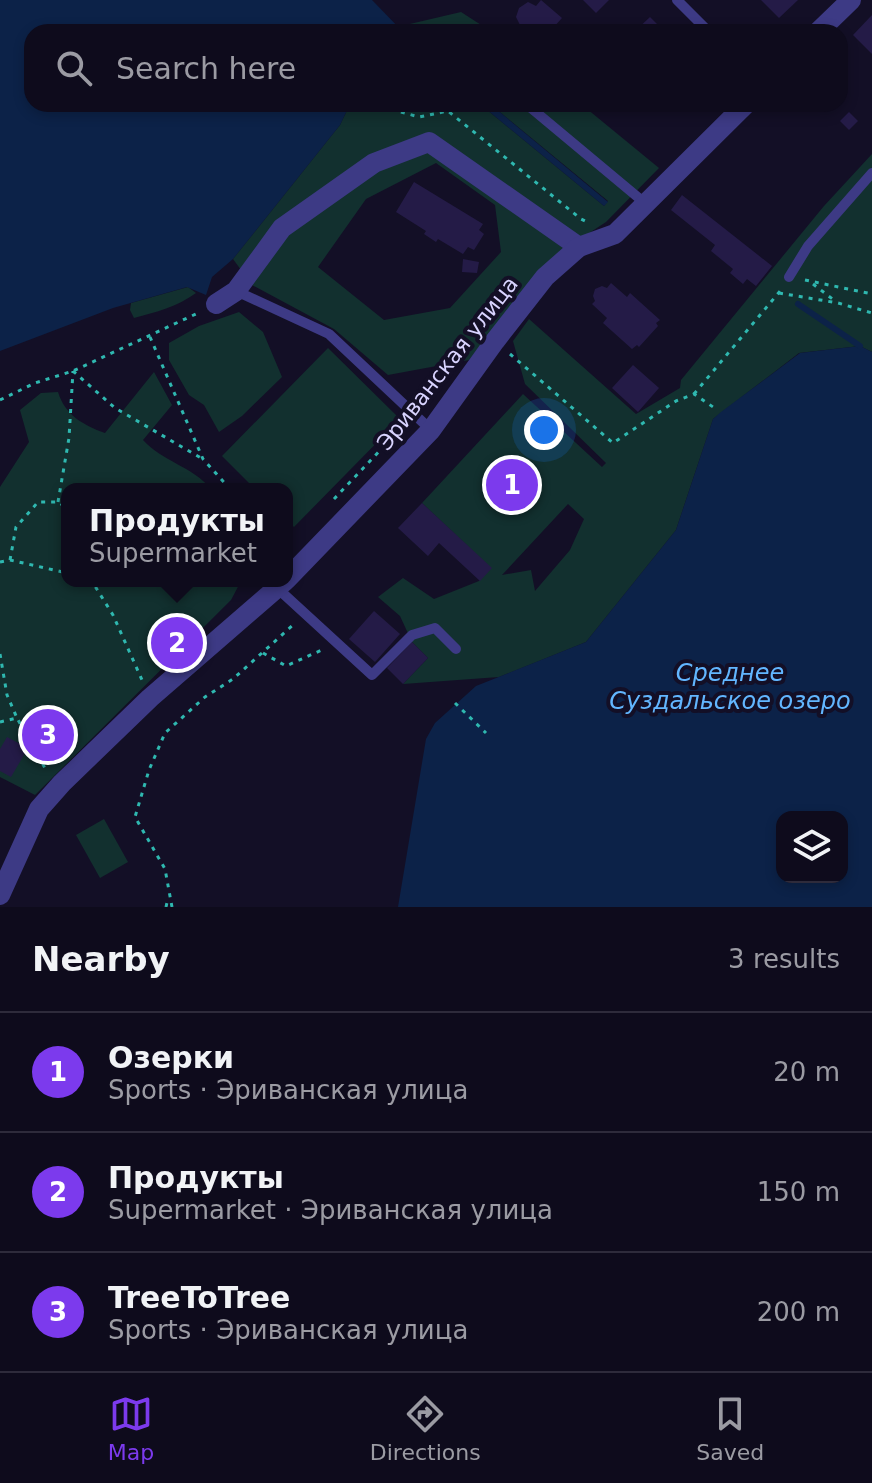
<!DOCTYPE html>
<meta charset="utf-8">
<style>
:root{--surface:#0e0b1c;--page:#171425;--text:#f1f3f6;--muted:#9b9ba3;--line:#2e2b3b;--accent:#7c3aed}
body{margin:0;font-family:"DejaVu Sans",sans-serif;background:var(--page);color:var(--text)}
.controls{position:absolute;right:24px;bottom:24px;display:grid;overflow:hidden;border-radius:16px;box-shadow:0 4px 12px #0003}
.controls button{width:72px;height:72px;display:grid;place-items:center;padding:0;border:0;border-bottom:2px solid var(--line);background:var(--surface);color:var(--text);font:40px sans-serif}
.you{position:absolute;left:544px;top:430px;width:28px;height:28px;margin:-20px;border:6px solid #fff;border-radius:50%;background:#1a73e8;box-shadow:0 0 0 12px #1a73e833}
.badge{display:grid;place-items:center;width:52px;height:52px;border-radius:50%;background:var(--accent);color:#fff;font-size:26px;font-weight:700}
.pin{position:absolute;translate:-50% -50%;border:4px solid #fff;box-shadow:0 2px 8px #0006}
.popup{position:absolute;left:61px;top:483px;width:232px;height:104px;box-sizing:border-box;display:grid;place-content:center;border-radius:16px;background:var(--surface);filter:drop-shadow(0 2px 6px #0005);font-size:26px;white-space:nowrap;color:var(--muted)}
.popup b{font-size:30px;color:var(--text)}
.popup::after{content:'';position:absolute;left:50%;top:100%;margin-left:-16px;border:16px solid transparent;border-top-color:var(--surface)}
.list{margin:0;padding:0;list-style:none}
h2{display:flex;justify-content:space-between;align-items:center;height:104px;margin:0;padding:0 32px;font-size:34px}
h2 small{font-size:26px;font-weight:400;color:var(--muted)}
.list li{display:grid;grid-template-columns:52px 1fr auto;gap:24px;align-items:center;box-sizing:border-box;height:120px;padding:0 32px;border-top:2px solid var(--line)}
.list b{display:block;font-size:30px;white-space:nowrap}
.list p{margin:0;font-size:26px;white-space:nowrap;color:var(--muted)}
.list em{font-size:26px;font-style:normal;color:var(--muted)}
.icon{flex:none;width:44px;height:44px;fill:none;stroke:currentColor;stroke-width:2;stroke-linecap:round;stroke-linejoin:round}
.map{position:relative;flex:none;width:872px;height:907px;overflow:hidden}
.search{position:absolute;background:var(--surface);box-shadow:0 4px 12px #0003;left:24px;right:24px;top:24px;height:88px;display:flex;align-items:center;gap:20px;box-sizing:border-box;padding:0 28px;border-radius:24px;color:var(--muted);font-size:30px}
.sheet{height:464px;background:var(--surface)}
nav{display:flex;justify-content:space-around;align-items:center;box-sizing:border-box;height:112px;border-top:2px solid var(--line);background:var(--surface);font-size:22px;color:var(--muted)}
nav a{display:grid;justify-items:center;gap:4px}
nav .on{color:var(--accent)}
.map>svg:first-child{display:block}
.green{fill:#12302f;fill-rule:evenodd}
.water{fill:#0c2248;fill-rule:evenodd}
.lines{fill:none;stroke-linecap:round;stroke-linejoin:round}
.stream{stroke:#0c2248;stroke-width:6}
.building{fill:#241b47}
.path{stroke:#2fb8b0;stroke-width:3;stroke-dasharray:4 6;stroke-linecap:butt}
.service{stroke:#3d3a85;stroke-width:10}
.minor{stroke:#3d3a85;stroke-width:20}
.labels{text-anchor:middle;stroke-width:8;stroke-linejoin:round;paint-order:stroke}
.street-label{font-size:22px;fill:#d9d4ff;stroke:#130f26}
.water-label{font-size:24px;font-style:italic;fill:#62b6ff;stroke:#130f26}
</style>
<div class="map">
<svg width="872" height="907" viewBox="0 0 872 907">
<rect width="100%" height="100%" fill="#130f26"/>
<g class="green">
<path d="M461,12L492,32H403L397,27Z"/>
<path d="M350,104H480L604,206L608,201L490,104H581L659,168L606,222L583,237L538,273L469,360L388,375L334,329L252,285L233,259L340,125ZM436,163L495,205L501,252L450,308L384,320L318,267L366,199Z"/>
<path d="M872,154V352L860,346L799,353L713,419L676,530L586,642L499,677L403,684L428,658L412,642L400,616L378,597L403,578L434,599L479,581L491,568L422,503L523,394L602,467L606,463L525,384L513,341L529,319L636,414L680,388L681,380L824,206ZM568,504L584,519L570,550L535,591L531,570L502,575Z"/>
<path d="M188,287L196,293C177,307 156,312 134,318L130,310L131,303Z"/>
<path d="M239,312L263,332L282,377L242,416L219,432L204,405L189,395L169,360V343L199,326Z"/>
<path d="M328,348L400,419L294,527L287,520V489H255L222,456Z"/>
<path d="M154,372L172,405L143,440C162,461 193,467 211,489H67V581H241L231,600L35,795L0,777V487L29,442L20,410L41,393L58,392C65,415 83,425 105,433Z"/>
<path d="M104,819L128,862L100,878L76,835Z"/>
</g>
<g class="water">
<path d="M0,0H372L403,32L389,29L387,32H32V104H350L340,125L233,259L212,277L206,295L187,287L113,308L0,351Z"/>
<path d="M480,104H490L608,202L604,206Z"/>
<path d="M860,346L872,352V907H398L426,739L435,723L476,686L586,642L676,530L713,419L721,412L800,353ZM842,817V877H782V817Z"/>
</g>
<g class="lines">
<path class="stream" d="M798,304L860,346"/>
</g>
<g class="building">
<path d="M541,0L562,18L552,29L554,32H518L516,30L520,25L516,17L519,8L528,2L536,6Z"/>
<path d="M583,0H609L596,13Z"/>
<path d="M761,0H798L779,18Z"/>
<path d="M872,15V54L853,35Z"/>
<path d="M650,17L665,32H634Z"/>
<path d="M849,112L858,121L849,130L840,121Z"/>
<path d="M414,182L483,224L479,230L484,234L474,250L468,247L463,254L438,239L436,242L424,234L426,231L396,212Z"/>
<path d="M682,195L772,266L756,286L747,279L743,284L730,273L733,269L711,251L715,245L671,210Z"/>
<path d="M463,259L479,262L477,273L462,272Z"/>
<path d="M611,283L627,297L630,293L660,320L656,323L658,326L639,347L637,345L632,349L603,323L607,318L592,304L595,301L593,296L595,289L602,286L607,288Z"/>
<path d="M633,365L659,388L638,412L612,388Z"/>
<path d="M422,503L492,568L480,581L439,543L428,556L398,528Z"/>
<path d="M374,611L400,634L375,662L349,639Z"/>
<path d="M412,642L428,658L403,684L387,668Z"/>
<path d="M7,737L28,748L11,777L0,771V749Z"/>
</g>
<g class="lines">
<g class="path">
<path d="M372,104L419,117L448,111L581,219L589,223"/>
<path d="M805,280L872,294"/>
<path d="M813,284L835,301"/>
<path d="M779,293L838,303L872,313"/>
<path d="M150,337L203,459L230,489"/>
<path d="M510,354L613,443L676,401L694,394L716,409"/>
<path d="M73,371L115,408L201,458"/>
<path d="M694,394L781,290"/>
<path d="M0,400L35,383L73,371L198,313"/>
<path d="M334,499L406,423"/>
<path d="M58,502L69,438L73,371"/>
<path d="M10,560L16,527L38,502H58L67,508"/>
<path d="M0,562L10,560L67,573"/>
<path d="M88,581L93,583L113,615L142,680"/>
<path d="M263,653L286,666L324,649"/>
<path d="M0,654L7,695L17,718"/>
<path d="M455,703L486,733"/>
<path d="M0,722L17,718L46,770"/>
<path d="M166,907L168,898"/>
<path d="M172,907L165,869L135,817L149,770L165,733L205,697L233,679L293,625"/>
</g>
<g class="service">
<path d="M677,0L709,32"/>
<path d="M531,108L646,204"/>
<path d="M789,277L808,246L872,173"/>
<path d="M236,291L329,334L431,430"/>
<path d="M276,587L372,675L412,635L435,628L456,649"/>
</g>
<g class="minor">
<path d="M818,32L851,0"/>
<path d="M216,304L236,291L282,228L374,163L429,142L579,247"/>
<path d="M287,579L431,430L495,341L545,277L579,247L615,234L746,104"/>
<path d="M0,895L39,809L62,783L150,698L285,581"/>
</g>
</g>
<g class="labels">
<g class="street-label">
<text transform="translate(447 363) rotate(-52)" y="8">Эриванская улица</text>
</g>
<g class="water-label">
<text x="730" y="681">Среднее<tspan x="730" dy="28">Суздальское озеро</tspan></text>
</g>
</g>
</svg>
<div class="controls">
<button><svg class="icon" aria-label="layers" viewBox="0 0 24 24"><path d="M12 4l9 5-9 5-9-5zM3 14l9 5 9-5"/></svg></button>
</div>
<div class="you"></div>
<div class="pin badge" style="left:512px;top:485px">1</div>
<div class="pin badge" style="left:177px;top:643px">2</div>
<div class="popup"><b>Продукты</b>Supermarket</div>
<div class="pin badge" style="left:48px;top:735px">3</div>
<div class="search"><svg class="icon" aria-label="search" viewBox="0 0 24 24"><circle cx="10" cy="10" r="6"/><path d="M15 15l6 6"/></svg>Search here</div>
</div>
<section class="sheet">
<h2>Nearby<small>3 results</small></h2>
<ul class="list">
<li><span class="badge">1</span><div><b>Озерки</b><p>Sports · Эриванская улица</p></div><em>20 m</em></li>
<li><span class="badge">2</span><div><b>Продукты</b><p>Supermarket · Эриванская улица</p></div><em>150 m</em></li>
<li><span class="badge">3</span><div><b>TreeToTree</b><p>Sports · Эриванская улица</p></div><em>200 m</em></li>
</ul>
</section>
<nav>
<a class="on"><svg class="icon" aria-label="map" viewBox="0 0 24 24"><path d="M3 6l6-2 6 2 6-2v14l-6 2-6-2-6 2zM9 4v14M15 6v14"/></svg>Map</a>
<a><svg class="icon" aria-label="directions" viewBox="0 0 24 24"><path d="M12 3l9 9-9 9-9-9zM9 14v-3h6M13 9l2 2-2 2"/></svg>Directions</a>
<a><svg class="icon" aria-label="saved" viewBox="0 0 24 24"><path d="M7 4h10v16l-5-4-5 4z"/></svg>Saved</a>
</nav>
